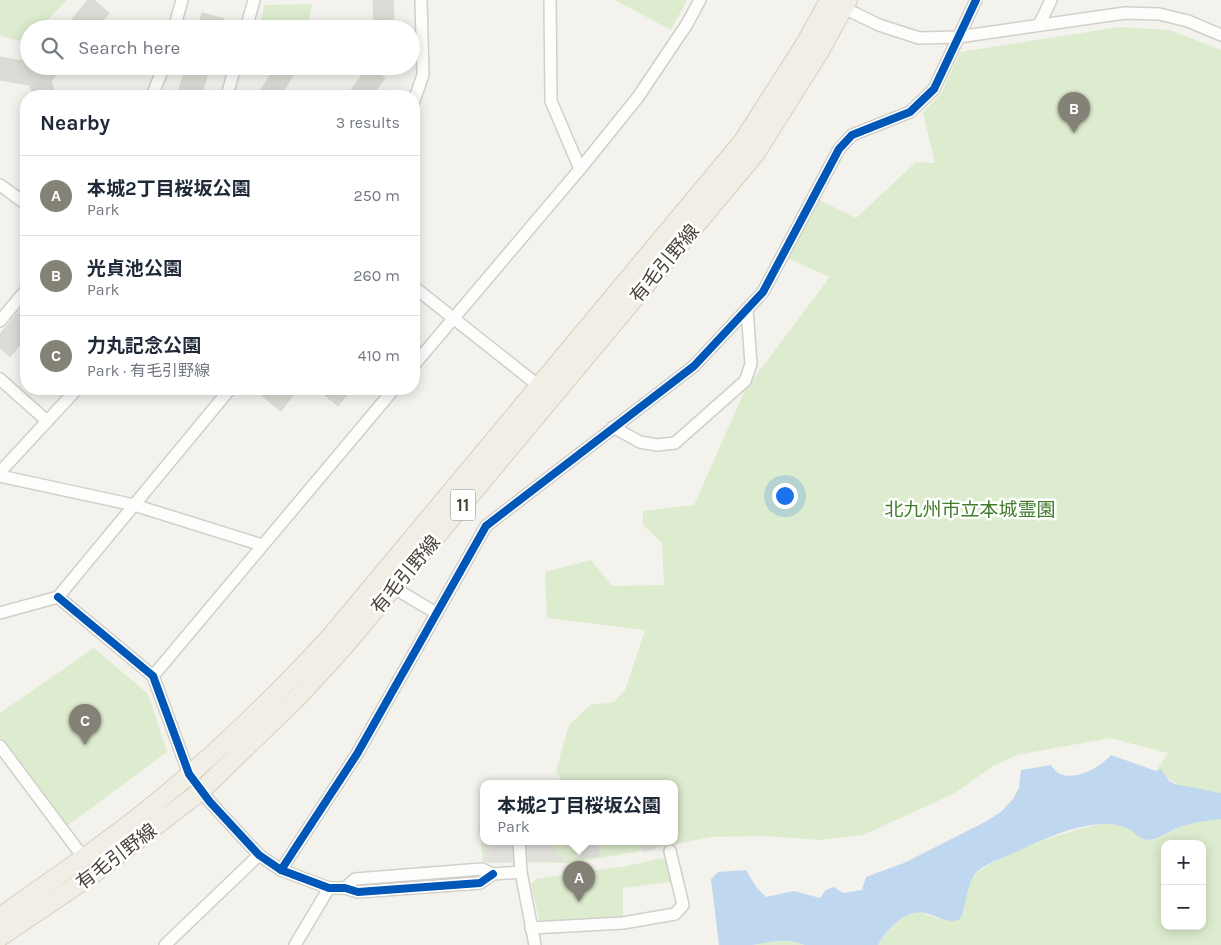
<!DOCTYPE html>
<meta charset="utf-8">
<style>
:root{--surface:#fff;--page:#f2f2f3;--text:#1f2937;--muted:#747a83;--line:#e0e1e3;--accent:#848177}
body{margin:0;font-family:Karla,"Noto Sans JP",sans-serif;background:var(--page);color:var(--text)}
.controls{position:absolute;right:15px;bottom:15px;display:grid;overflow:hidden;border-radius:10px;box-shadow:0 2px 12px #0003}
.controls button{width:45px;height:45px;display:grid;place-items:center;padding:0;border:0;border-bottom:1px solid var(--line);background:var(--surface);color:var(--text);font:25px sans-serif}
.you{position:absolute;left:784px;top:495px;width:18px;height:18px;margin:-12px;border:4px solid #fff;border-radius:50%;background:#1a73e8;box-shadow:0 0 0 8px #1a73e833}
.badge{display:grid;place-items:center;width:32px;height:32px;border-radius:50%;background:var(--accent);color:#fff;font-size:16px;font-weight:700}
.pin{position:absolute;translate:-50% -41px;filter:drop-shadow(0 1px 2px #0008)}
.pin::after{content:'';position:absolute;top:26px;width:18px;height:15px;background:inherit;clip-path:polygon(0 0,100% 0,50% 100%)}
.popup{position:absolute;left:480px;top:780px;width:198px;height:65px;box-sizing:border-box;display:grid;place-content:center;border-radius:10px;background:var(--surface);filter:drop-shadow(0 1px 4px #0005);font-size:16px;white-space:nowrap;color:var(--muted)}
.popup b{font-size:19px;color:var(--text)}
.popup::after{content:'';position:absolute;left:50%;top:100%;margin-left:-10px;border:10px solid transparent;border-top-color:var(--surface)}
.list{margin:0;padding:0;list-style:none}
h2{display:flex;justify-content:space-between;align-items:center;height:65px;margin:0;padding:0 20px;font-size:21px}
h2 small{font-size:16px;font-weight:400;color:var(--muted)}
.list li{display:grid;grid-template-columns:32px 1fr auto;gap:15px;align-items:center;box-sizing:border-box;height:80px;padding:0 20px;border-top:1px solid var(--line)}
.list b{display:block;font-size:19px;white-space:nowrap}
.list p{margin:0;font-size:16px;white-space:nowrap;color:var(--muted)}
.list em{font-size:16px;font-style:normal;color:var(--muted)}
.icon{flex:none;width:28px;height:28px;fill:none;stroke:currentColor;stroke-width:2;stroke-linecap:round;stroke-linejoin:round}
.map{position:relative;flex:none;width:1221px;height:945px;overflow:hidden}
.search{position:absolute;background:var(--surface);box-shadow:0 2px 12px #0003;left:20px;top:20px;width:400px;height:55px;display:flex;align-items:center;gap:12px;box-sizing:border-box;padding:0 18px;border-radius:28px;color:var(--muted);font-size:19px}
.panel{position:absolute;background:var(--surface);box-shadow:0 2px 12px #0003;left:20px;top:90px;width:400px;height:305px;border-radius:20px}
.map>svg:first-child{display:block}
.green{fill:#ddecce;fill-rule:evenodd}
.parking{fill:#e2e1dc}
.water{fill:#bfd7ef}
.building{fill:#dcdbd5;stroke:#dbd9d3}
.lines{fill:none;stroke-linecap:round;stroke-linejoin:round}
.minor-casing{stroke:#d1cfca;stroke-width:14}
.primary-casing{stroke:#d5d0bb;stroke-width:20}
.minor{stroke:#fdfdfc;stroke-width:11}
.primary{stroke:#f1efe5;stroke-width:18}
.cycleway-casing{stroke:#fff;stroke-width:11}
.cycleway{stroke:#0057b8;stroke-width:8}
.labels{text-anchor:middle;stroke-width:5;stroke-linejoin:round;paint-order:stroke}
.shield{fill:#fff;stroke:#807c74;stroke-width:1}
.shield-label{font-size:18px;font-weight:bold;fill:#494438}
.street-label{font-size:19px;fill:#494438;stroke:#fff}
.park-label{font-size:19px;fill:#417b2c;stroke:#fff}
</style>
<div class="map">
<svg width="1221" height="945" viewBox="0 0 1221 945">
<rect width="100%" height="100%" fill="#f3f2ed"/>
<g class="green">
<path d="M0,0H67L38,29H29V38L25,42L0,36Z"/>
<path d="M615,0H687L671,30Z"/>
<path d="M312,4L307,29H259L265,5Z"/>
<path d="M1119,27L1170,30L1221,50V793C1200,788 1171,790 1161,769L1156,771L1168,753L1110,738L1017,755L993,766L955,793L863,835L820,840L765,836L712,837L613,856L569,863L483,862L479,824L484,823V841H674V783H561L562,781L556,771L569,725L590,705L614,702L625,690L645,630L547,618L545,572L591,560L612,586L664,585L662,543L643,525V511L694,505L745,390L830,277L787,258L817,199L856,218L916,162L935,163L923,113L942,92L960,52Z"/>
<path d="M94,648L148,694L167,752L60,831L0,737V713Z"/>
<path d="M1221,819V945H878C884,934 905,911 919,912C927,913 934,919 942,919C948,919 957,914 964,912C965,900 966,885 974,876C989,858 1082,824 1107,824C1114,824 1122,826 1129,829C1135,833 1141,840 1149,840C1160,840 1170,831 1180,827C1194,822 1207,821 1221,819ZM1165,844H1202V926H1165Z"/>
<path d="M662,858L666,860L671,882L623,888V916L545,921L539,920L531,884L536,879L627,866Z"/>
<path d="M776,941H792L805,945H752Z"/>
</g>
<g class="parking">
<path d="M485,841H546L566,861L487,863Z"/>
<path d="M630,841H653L656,849L643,852L641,842L630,845Z"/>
</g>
<path class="water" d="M1111,755L1156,771L1161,769L1169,781L1175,784L1221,793V819C1207,821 1194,822 1180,827C1170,830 1160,839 1149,840C1141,840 1135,833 1129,829C1122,826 1115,824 1107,824C1075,823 1036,843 1007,856C998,860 987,864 979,870C964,881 967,917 958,920C948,924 935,915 925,913C907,908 886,930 878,945H805L792,941H776L752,945H719L711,879L718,872L746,870L756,887L766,897L794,891L820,898L826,890L834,887L843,893L862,890L866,877L904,863L987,821L1002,811L1013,799L1019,788L1021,770L1051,765C1054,769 1056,772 1060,774C1075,781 1101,767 1111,755Z"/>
<g class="building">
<path d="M88,0H94L109,13L95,29H64Z"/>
<path d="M373,0H393L394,29H374Z"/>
<path d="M202,13L224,19L221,29H197Z"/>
<path d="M0,57L29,62V66H63L51,81L56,96H34L30,85L0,80Z"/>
<path d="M186,66H210L201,96H177Z"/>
<path d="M276,66H299L280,96H257Z"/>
<path d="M368,66L385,78L372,96H347Z"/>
<path d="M26,303V337L10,357L0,348V334Z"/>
<path d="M268,389H298L281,411L262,396Z"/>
<path d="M317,389H352L338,406Z"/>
<path d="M575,841H598L599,856L579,858V853H576Z"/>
</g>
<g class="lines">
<defs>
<g id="minor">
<path d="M550,0L551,101L580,169"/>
<path d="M838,5L879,25L919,38L958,37L1125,13L1159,14L1188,21L1221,35"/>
<path d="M1039,25L1051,0"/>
<path d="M174,29L182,0"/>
<path d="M246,29L254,0"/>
<path d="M152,96L164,66"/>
<path d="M227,96L235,66"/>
<path d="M414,101L423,75L421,0"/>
<path d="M0,185L26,204"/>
<path d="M414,287L544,390"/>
<path d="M0,321L26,290"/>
<path d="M414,365L580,169L638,97L687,24L700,0"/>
<path d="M0,379L47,421"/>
<path d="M613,427L640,442L657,445L675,443L745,381L751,364L747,309"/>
<path d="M0,472L77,389"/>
<path d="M0,476L134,505L262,545"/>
<path d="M389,585L436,613"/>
<path d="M58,597L153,676L189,774L210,802L259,855L281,870L329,888H345L358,892L480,883L493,874"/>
<path d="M0,613L58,597L230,389"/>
<path d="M153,676L394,389"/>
<path d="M0,746L83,857"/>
<path d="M519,841L521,872L535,945"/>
<path d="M281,870L357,754L486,526L694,366L763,292L839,149L852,135L910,112L934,89L976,0"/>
<path d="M345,888L355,879L482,869L493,874L521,872"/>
<path d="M531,928L623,923L675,914L683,905L670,851"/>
<path d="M165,945L259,855"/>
<path d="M295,945L329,888"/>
</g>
<g id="primary">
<path d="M0,917C47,883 97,850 142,814C210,760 272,700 330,637L743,141L805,44L829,0"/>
<path d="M0,937L92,875L201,791L299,696L343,648L756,153L820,51L848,0"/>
</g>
</defs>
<use href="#minor" class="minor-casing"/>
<use href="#primary" class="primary-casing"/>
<use href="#minor" class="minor"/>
<use href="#primary" class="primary"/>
<defs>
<g id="cycleway">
<path d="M58,597L153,676L189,774L210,802L259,855L281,870L329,888H345L358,892L480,883L493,874"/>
<path d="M281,870L357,754L486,526L694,366L763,292L839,149L852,135L910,112L934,89L976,0"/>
</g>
</defs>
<use href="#cycleway" class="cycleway-casing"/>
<use href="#cycleway" class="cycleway"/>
</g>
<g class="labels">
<rect class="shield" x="450.5" y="489.5" width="25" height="31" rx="4"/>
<g class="shield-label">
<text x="463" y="511">11</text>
</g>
<g class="street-label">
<text transform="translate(664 263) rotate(-50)" y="7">有毛引野線</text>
<text transform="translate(405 574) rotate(-50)" y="7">有毛引野線</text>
<text transform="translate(116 856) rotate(-37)" y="7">有毛引野線</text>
</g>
<g class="park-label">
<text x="970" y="516">北九州市立本城霊園</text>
</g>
</g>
</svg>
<div class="controls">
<button>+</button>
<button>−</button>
</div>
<div class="you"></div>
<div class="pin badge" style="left:579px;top:902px">A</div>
<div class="popup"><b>本城2丁目桜坂公園</b>Park</div>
<div class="pin badge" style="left:1074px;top:133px">B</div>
<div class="pin badge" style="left:85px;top:745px">C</div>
<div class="search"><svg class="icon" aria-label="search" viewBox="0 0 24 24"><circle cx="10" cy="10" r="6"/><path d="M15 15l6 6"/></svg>Search here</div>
<section class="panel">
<h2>Nearby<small>3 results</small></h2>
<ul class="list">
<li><span class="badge">A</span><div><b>本城2丁目桜坂公園</b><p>Park</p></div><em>250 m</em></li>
<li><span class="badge">B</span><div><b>光貞池公園</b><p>Park</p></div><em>260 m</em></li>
<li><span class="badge">C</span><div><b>力丸記念公園</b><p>Park · 有毛引野線</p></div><em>410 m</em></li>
</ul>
</section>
</div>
